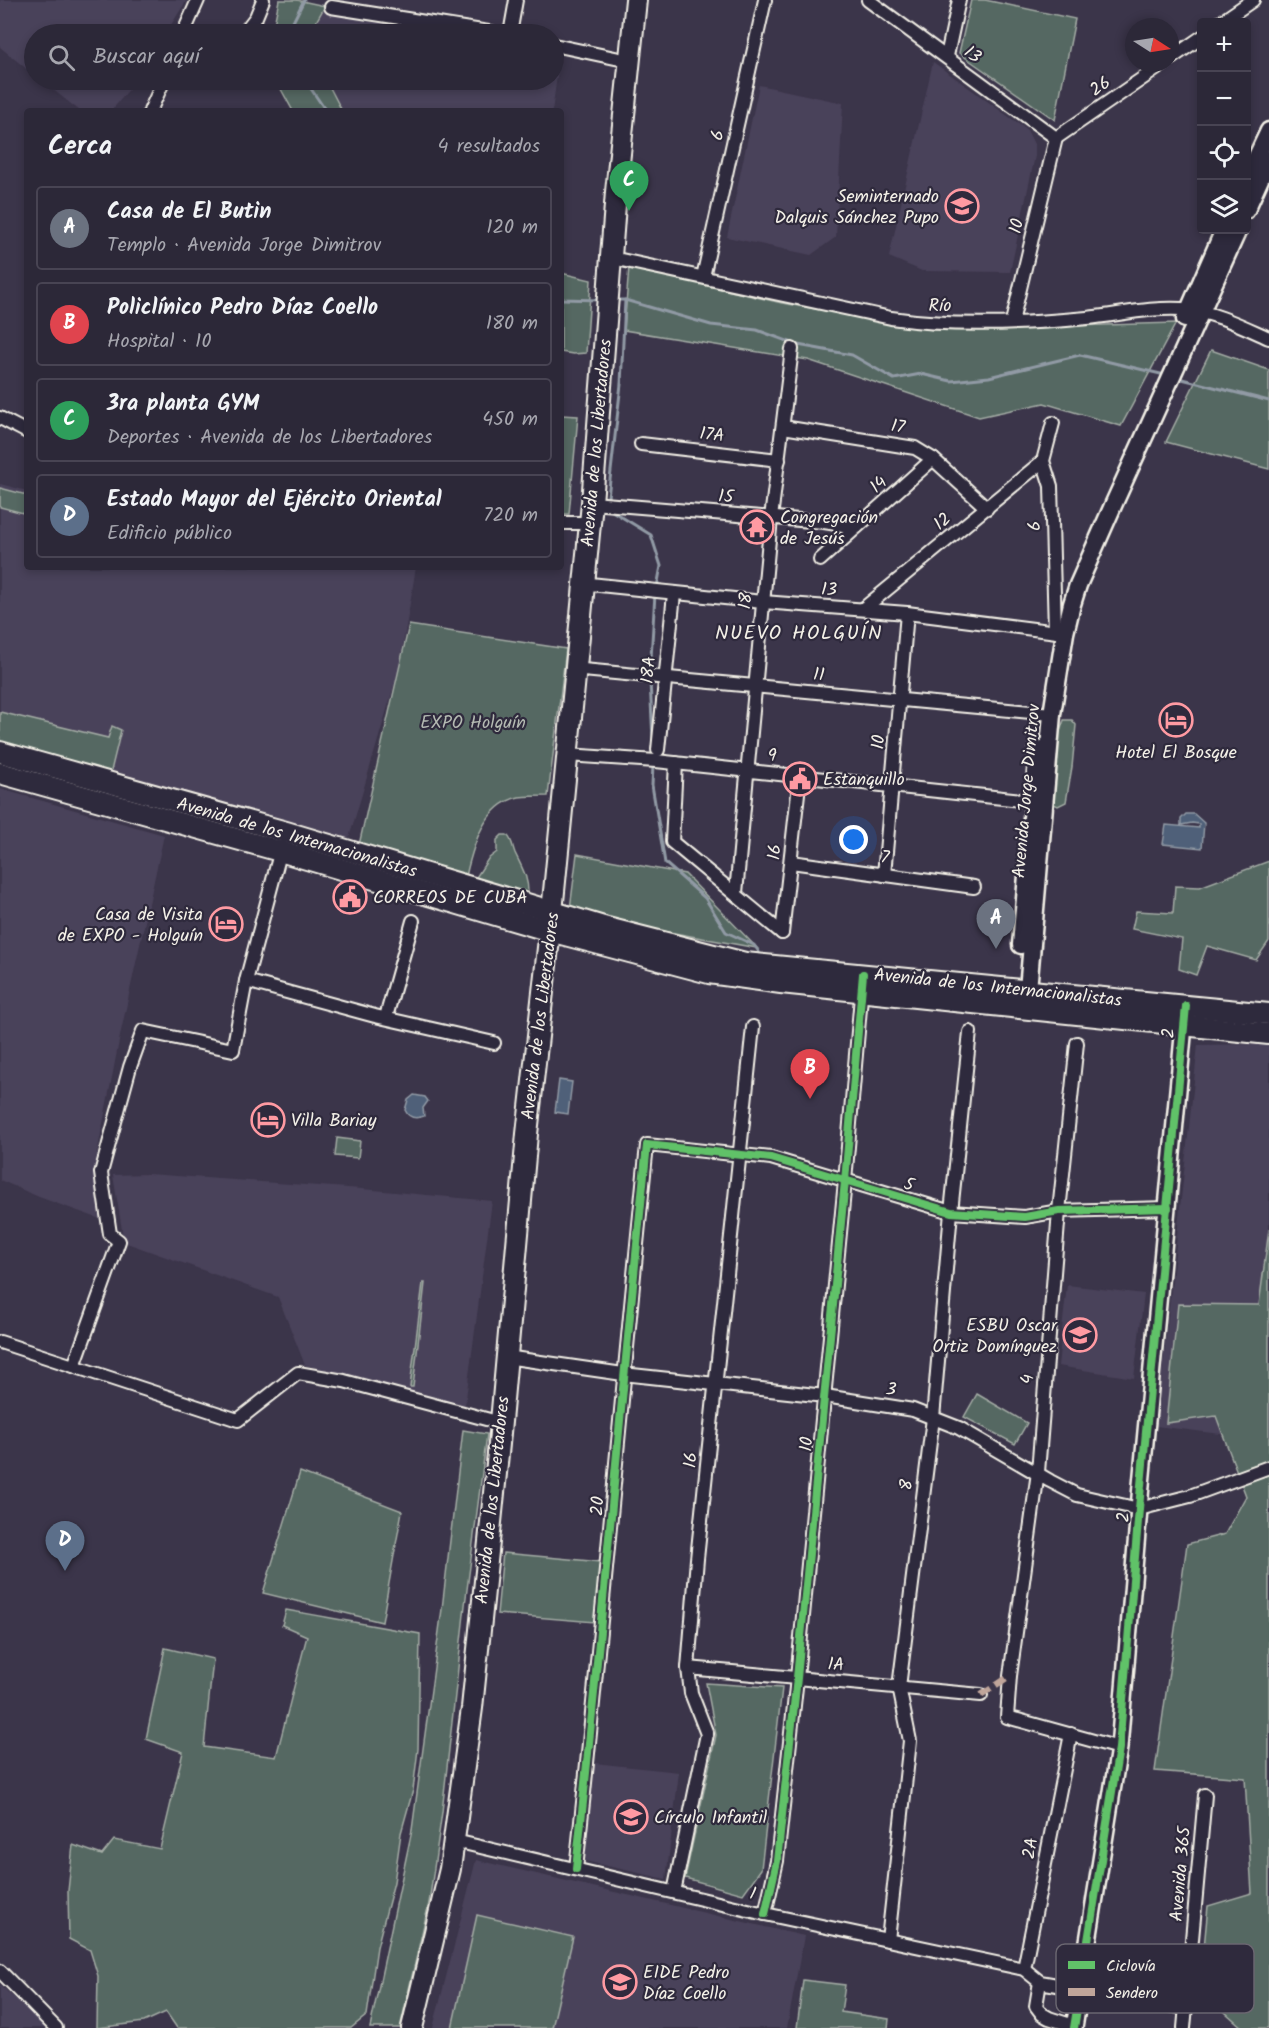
<!DOCTYPE html>
<html lang="es">
<meta charset="utf-8">
<style>
:root{--surface:#2c2838;--page:#383443;--text:#f1f3f6;--muted:#a6a6ae;--line:#484453;--accent:#8bbbb9}
body{margin:0;font-family:Kalam,sans-serif;background:var(--page);color:var(--text)}
.controls{position:absolute;right:18px;top:18px;display:grid;overflow:hidden;border-radius:6px;box-shadow:0 3px 9px #0003}
.controls button{width:54px;height:54px;display:grid;place-items:center;padding:0;border:0;border-bottom:2px solid var(--line);background:var(--surface);color:var(--text);font:30px sans-serif}
.compass{position:absolute;left:1125px;top:18px;width:54px;height:54px;border-radius:50%;background:var(--surface);box-shadow:0 3px 9px #0003;rotate:102deg}
.you{position:absolute;left:854px;top:840px;width:21px;height:21px;margin:-15px;border:4px solid #fff;border-radius:50%;background:#1a73e8;box-shadow:0 0 0 9px #1a73e833}
.badge{display:grid;place-items:center;width:39px;height:39px;border-radius:50%;background:var(--accent);color:#fff;font-size:20px;font-weight:700}
.pin{position:absolute;translate:-50% -50px;filter:drop-shadow(0 2px 3px #0008)}
.pin::after{content:'';position:absolute;top:32px;width:21px;height:18px;background:inherit;clip-path:polygon(0 0,100% 0,50% 100%)}
.list{margin:0;padding:0;list-style:none}
h2{display:flex;justify-content:space-between;align-items:center;height:78px;margin:0;padding:0 24px;font-size:26px}
h2 small{font-size:20px;font-weight:400;color:var(--muted)}
.list li{display:grid;grid-template-columns:39px 1fr auto;gap:18px;align-items:center;box-sizing:border-box;height:84px;margin:0 12px 12px;padding:0 12px;border:2px solid var(--line);border-radius:6px}
.list b{display:block;font-size:22px;white-space:nowrap}
.list p{margin:0;font-size:20px;white-space:nowrap;color:var(--muted)}
.list em{font-size:20px;font-style:normal;color:var(--muted)}
.icon{flex:none;width:33px;height:33px;fill:none;stroke:currentColor;stroke-width:2;stroke-linecap:round;stroke-linejoin:round}
.map{position:relative;flex:none;width:1269px;height:2028px;overflow:hidden}
.search{position:absolute;background:var(--surface);box-shadow:0 3px 9px #0003;left:24px;top:24px;width:540px;height:66px;display:flex;align-items:center;gap:15px;box-sizing:border-box;padding:0 21px;border-radius:33px;color:var(--muted);font-size:22px}
.panel{position:absolute;background:var(--surface);box-shadow:0 3px 9px #0003;left:24px;top:108px;width:540px;height:462px;border-radius:6px}
.map>svg:first-child{display:block}
.built{fill:#4a425a}
.green{fill:#546862;stroke:#a4aca5;stroke-width:1.5}
.water{fill:#4f6079;stroke:#919aa5;stroke-width:1.5}
.lines{fill:none;stroke-linecap:round;stroke-linejoin:round}
.stream{stroke:#919aa5;stroke-width:3}
.minor-casing{stroke:#f4f1e8;stroke-width:16}
.tertiary-casing{stroke:#f4f1e8;stroke-width:20}
.secondary-casing{stroke:#f4f1e8;stroke-width:21}
.primary-casing{stroke:#f4f1e8;stroke-width:24}
.trunk-casing{stroke:#f4f1e8;stroke-width:24}
.minor{stroke:#2f2a3d;stroke-width:12}
.tertiary{stroke:#2f2a3d;stroke-width:15}
.secondary{stroke:#2f2a3d;stroke-width:16}
.primary{stroke:#2f2a3d;stroke-width:20}
.trunk{stroke:#2f2a3d;stroke-width:20}
.quiet{stroke:#c0a59a;stroke-width:6;stroke-dasharray:12 6;stroke-linecap:butt}
.cycleway-casing{stroke:#2f2a3d;stroke-width:11}
.cycleway{stroke:#61c268;stroke-width:8}
.labels{text-anchor:middle;stroke-width:4.5;stroke-linejoin:round;paint-order:stroke}
.street-label{font-size:18px;fill:#f4f1e8;stroke:#2f2a3d}
.poi-label{font-size:18px;fill:#f4f1e8;stroke:#2f2a3d;text-anchor:start}
.park-label{font-size:18px;fill:#b4bab2;stroke:#2f2a3d}
.neighbourhood-label{font-size:20px;letter-spacing:1.5px;fill:#f4f1e8;stroke:#2f2a3d}
.key{fill:#2f2a3d;stroke:#6a6670;stroke-width:1.5}
.key-label{font-size:16px;fill:#f4f1e8}
</style>
<div class="map">
<svg width="1269" height="2028" viewBox="0 0 1269 2028">
<rect width="100%" height="100%" fill="#3b354a"/>
<filter id="ink" filterUnits="userSpaceOnUse"><feTurbulence type="fractalNoise" baseFrequency=".0167" numOctaves="2"/><feDisplacementMap in="SourceGraphic" scale="12" xChannelSelector="R" yChannelSelector="G"/><feConvolveMatrix kernelMatrix="1 2 1 2 8 2 1 2 1" color-interpolation-filters="sRGB"/></filter>
<g filter="url(#ink)">
<g class="built">
<path d="M0,0H187L165,34H34V75L0,47Z"/>
<path d="M325,6L462,34H309Z"/>
<path d="M554,53L560,55L552,111H342L326,80H554Z"/>
<path d="M933,62L1027,130L1035,146V156L1010,272L922,271L889,257Z"/>
<path d="M41,80H137L111,111H80Z"/>
<path d="M759,85L843,103L836,237L811,255L727,237Z"/>
<path d="M0,484L27,491V567H416L399,669L349,838L100,776L0,748Z"/>
<path d="M0,789L164,835L121,1031L97,1154L98,1201L103,1220L39,1197L0,1180Z"/>
<path d="M1269,1044V1440L1156,1426L1198,1045Z"/>
<path d="M148,1174L362,1189L492,1201L465,1406L305,1365L278,1297L124,1242L113,1175Z"/>
<path d="M1067,1285L1144,1294L1134,1378L1058,1366Z"/>
<path d="M594,1763L679,1772L666,1879L585,1861Z"/>
<path d="M476,1860L804,1936L787,2028H433Z"/>
<path d="M0,1985L47,2028H0Z"/>
</g>
<g class="green">
<path d="M279,0H297L325,6L309,34H272Z"/>
<path d="M971,0H985L1075,19L1055,120L959,53Z"/>
<path d="M276,80H326L342,111H293Z"/>
<path d="M629,267L782,303L933,330L1176,323L1121,426L1044,403L979,417L808,360L624,330Z"/>
<path d="M561,273L591,280L586,353L573,354L561,352Z"/>
<path d="M1211,350L1269,370V469L1166,442Z"/>
<path d="M561,415L578,416L569,514H561Z"/>
<path d="M0,488L27,495V514L0,507Z"/>
<path d="M409,625L566,649L548,796C539,796 529,796 519,797C484,804 473,846 466,876L359,845Z"/>
<path d="M0,712L108,738L112,726L121,730L110,775L0,745Z"/>
<path d="M1064,720H1072L1076,725L1072,767L1066,802L1058,806L1050,802L1057,740Z"/>
<path d="M502,835H507C513,841 512,846 515,853C522,868 529,878 528,896L475,879L488,859L497,852V840Z"/>
<path d="M577,854L685,874L757,948L641,927L570,909Z"/>
<path d="M1269,861V941L1256,960L1207,946L1196,975L1179,969L1182,939L1132,929L1136,911L1173,913L1175,886L1200,887Z"/>
<path d="M337,1138L360,1141L358,1158L335,1156Z"/>
<path d="M1269,1229V2028H1243L1200,1990L1208,1906L1252,1893L1245,1778L1155,1771L1187,1544L1225,1534L1246,1496L1216,1416L1166,1423L1178,1304L1259,1305Z"/>
<path d="M423,1283H425L413,1387H410Z"/>
<path d="M977,1394L1027,1423L1015,1444L964,1417Z"/>
<path d="M463,1430L487,1434L465,1605L442,1812L429,1903L400,2028H370L412,1830L442,1609Z"/>
<path d="M300,1472L402,1511L382,1622L263,1593Z"/>
<path d="M503,1553L601,1562L595,1622L497,1614Z"/>
<path d="M286,1610L420,1634L418,1749L413,1790L401,1833L394,1882L377,1947L367,2015L351,2028H177L166,2012L144,2022L97,2028L98,1976L90,1950L69,1939L68,1891L73,1845L102,1855L114,1840L160,1849L183,1752L146,1739L165,1648L213,1659L204,1747L276,1757L307,1636L282,1625Z"/>
<path d="M706,1683L782,1688L761,1869L743,1894L685,1878L716,1735Z"/>
<path d="M477,1915L573,1937L552,2028H452Z"/>
<path d="M803,1980L845,1985L841,2012L889,2019L888,2028H797Z"/>
</g>
<g class="water">
<path d="M1186,814H1194L1204,823L1202,848L1163,844L1166,825L1199,828V824L1192,823L1181,825V819Z"/>
<path d="M559,1080L572,1082L568,1114L555,1112Z"/>
<path d="M414,1095L425,1097L428,1101L423,1108L424,1116C416,1119 409,1119 405,1110L408,1100Z"/>
</g>
<g class="lines">
<g class="stream">
<path d="M290,34L293,22L304,0"/>
<path d="M305,80L326,111"/>
<path d="M561,299L601,300"/>
<path d="M613,300H625L711,325L757,330L798,345L852,355L894,379L921,374L951,381L989,377L1080,355L1165,375"/>
<path d="M1178,378L1269,401"/>
<path d="M608,497L621,384L625,300"/>
<path d="M612,511L651,535L661,566L657,587"/>
<path d="M650,674L655,594"/>
<path d="M650,681L653,740"/>
<path d="M653,765L652,785L665,863L705,898L726,932L754,945L759,952"/>
</g>
<defs>
<g id="minor">
<path d="M868,0L1056,138"/>
<path d="M331,7L501,34"/>
<path d="M1221,22L1253,0"/>
<path d="M183,34L198,0"/>
<path d="M243,34L256,17L263,0"/>
<path d="M510,34L516,0"/>
<path d="M554,45L629,61"/>
<path d="M947,56L959,0"/>
<path d="M1170,59L1202,37"/>
<path d="M150,111L164,80"/>
<path d="M1056,138L1165,63"/>
<path d="M612,258L891,318C951,327 1026,324 1087,318C1118,315 1151,307 1182,309C1212,311 1242,326 1269,338"/>
<path d="M703,277L765,0"/>
<path d="M1012,322L1056,138"/>
<path d="M0,418L27,432"/>
<path d="M1053,423L1043,461L1051,486L1055,630"/>
<path d="M783,427L915,448L933,459L987,508"/>
<path d="M641,444L779,460"/>
<path d="M592,503L824,522L856,527"/>
<path d="M561,523H590"/>
<path d="M820,560L933,459"/>
<path d="M590,584L763,602L907,613L1065,633"/>
<path d="M863,609L1043,461"/>
<path d="M583,670L1052,714"/>
<path d="M658,750L674,594"/>
<path d="M567,755L656,761L1040,802"/>
<path d="M676,763L672,842L782,933"/>
<path d="M791,862L974,887"/>
<path d="M884,875L907,613"/>
<path d="M736,893L771,518L792,349"/>
<path d="M782,933L800,776"/>
<path d="M246,981L375,1016L494,1043"/>
<path d="M386,1017L413,921"/>
<path d="M1077,1043L1059,1211L1038,1472L1010,1676L1007,1717L1119,1748"/>
<path d="M0,1342L238,1420L298,1373L344,1381L501,1423"/>
<path d="M506,1357L623,1374L825,1396L913,1410L959,1428L1050,1481L1077,1495L1139,1509L1190,1496L1269,1467"/>
<path d="M74,1366L119,1241L110,1234L101,1173L130,1067L143,1031L233,1050L246,981L282,846"/>
<path d="M688,1668L981,1695"/>
<path d="M455,1841L765,1914L1024,1969L1040,1982L1186,2008"/>
<path d="M576,1869C602,1628 622,1386 647,1145L771,1158L951,1212L1025,1217L1059,1211L1168,1208"/>
<path d="M674,1892L707,1734L691,1693L688,1668L697,1559L753,1027"/>
<path d="M765,1914L777,1861L797,1678L845,1181L862,985"/>
<path d="M888,1940L910,1741L899,1687L933,1418L951,1212L970,1032"/>
<path d="M1024,1969L1071,1734"/>
<path d="M0,1971L56,2028"/>
<path d="M1040,1982L1036,2006L1042,2014L1049,2018L1074,2026"/>
<path d="M1184,2028L1205,1795"/>
</g>
<path id="tertiary" d="M1074,2028L1119,1748L1141,1485L1185,1015"/>
<g id="secondary">
<path d="M1246,180L1269,131"/>
<path d="M1246,210L1269,159"/>
<path d="M1185,319L1224,230"/>
<path d="M1021,945L1038,749"/>
<path d="M1022,1002L1028,990L1052,714L1065,633L1072,604L1078,585L1115,501L1238,230"/>
</g>
<path id="primary" d="M412,2028L450,1869L472,1708L499,1444L527,1134L552,912L592,503L616,192L636,0"/>
<g id="trunk">
<path d="M0,752L286,832L607,928L745,963L1269,1014"/>
<path d="M0,773L280,851L550,931L709,973L781,983L1269,1034"/>
</g>
</defs>
<use href="#minor" class="minor-casing"/>
<use href="#tertiary" class="tertiary-casing"/>
<use href="#secondary" class="secondary-casing"/>
<use href="#primary" class="primary-casing"/>
<use href="#trunk" class="trunk-casing"/>
<use href="#minor" class="minor"/>
<use href="#tertiary" class="tertiary"/>
<use href="#secondary" class="secondary"/>
<use href="#primary" class="primary"/>
<use href="#trunk" class="trunk"/>
<path class="quiet" d="M981,1695L1010,1676"/>
<defs>
<g id="cycleway">
<path d="M576,1869C602,1628 622,1386 647,1145L771,1158L951,1212L1025,1217L1059,1211L1168,1208"/>
<path d="M765,1914L777,1861L797,1678L845,1181L863,974"/>
<path d="M1074,2028L1119,1748L1141,1485L1186,1006"/>
</g>
</defs>
<use href="#cycleway" class="cycleway-casing"/>
<use href="#cycleway" class="cycleway"/>
</g>
</g>
<defs>
<symbol id="school-ring" viewBox="-11 -11 22 22"><circle r="9.5" fill="#2f2a3d" stroke="#ff9aa2" stroke-width="1.5"/><path d="M0-5L7-2L0 1L-7-2ZM-4 1L0 2.5L4 1V4Q0 6-4 4Z" fill="#ff9aa2"/></symbol>
<symbol id="temple-ring" viewBox="-11 -11 22 22"><circle r="9.5" fill="#2f2a3d" stroke="#ff9aa2" stroke-width="1.5"/><path d="M0-6L5-2H3V0L6.5 2.5H4V6H1.5V3h-3V6H-4V2.5H-6.5L-3 0V-2H-5Z" fill="#ff9aa2"/></symbol>
<symbol id="hotel-ring" viewBox="-11 -11 22 22"><circle r="9.5" fill="#2f2a3d" stroke="#ff9aa2" stroke-width="1.5"/><path d="M-6-4.5h1.5V1H6V5H4.5V3h-9V5H-6ZM-4 0a1.8 1.8 0 1 1 3.6 0ZM.5 0V-2.5h3Q6-2.5 6 0Z" fill="#ff9aa2"/></symbol>
<symbol id="civic-ring" viewBox="-11 -11 22 22"><circle r="9.5" fill="#2f2a3d" stroke="#ff9aa2" stroke-width="1.5"/><path d="M-.6-6.5H3V-4.5H.6V-3L4-1V1h2V6H-6V1h2V-1L-.6-3ZM-1.2 2.5V6h2.4V2.5Z" fill="#ff9aa2"/></symbol>
</defs>
<g fill-rule="evenodd">
<use href="#school-ring" x="943" y="187" width="38" height="38"/>
<use href="#temple-ring" x="738" y="508" width="38" height="38"/>
<use href="#hotel-ring" x="1157" y="701" width="38" height="38"/>
<use href="#civic-ring" x="781" y="760" width="38" height="38"/>
<use href="#civic-ring" x="331" y="878" width="38" height="38"/>
<use href="#hotel-ring" x="207" y="905" width="38" height="38"/>
<use href="#hotel-ring" x="249" y="1101" width="38" height="38"/>
<use href="#school-ring" x="1061" y="1316" width="38" height="38"/>
<use href="#school-ring" x="612" y="1798" width="38" height="38"/>
<use href="#school-ring" x="601" y="1963" width="38" height="38"/>
</g>
<g class="labels">
<g class="street-label">
<text transform="translate(973 54) rotate(37)" y="6">13</text>
<text transform="translate(1100 86) rotate(-34)" y="6">26</text>
<text transform="translate(717 135) rotate(-77)" y="6">6</text>
<text transform="translate(1016 226) rotate(-77)" y="6">10</text>
<text x="940" y="311">Río</text>
<text transform="translate(898 426) rotate(9)" y="6">17</text>
<text transform="translate(712 434) rotate(7)" y="6">17A</text>
<text transform="translate(596 443) rotate(-85)" y="6">Avenida de los Libertadores</text>
<text transform="translate(878 484) rotate(-42)" y="6">14</text>
<text transform="translate(726 496) rotate(5)" y="6">15</text>
<text transform="translate(942 521) rotate(-39)" y="6">12</text>
<text transform="translate(1034 526) rotate(-92)" y="6">6</text>
<text transform="translate(829 589) rotate(4)" y="6">13</text>
<text transform="translate(745 601) rotate(-84)" y="6">18</text>
<text transform="translate(648 670) rotate(-84)" y="6">18A</text>
<text transform="translate(819 674) rotate(5)" y="6">11</text>
<text transform="translate(878 742) rotate(-85)" y="6">10</text>
<text transform="translate(772 755) rotate(6)" y="6">9</text>
<text transform="translate(1026 791) rotate(-85)" y="6">Avenida Jorge Dimitrov</text>
<text transform="translate(297 837) rotate(16)" y="6">Avenida de los Internacionalistas</text>
<text transform="translate(774 852) rotate(-84)" y="6">16</text>
<text transform="translate(885 857) rotate(8)" y="6">7</text>
<text transform="translate(998 987) rotate(6)" y="6">Avenida de los Internacionalistas</text>
<text transform="translate(540 1016) rotate(-83)" y="6">Avenida de los Libertadores</text>
<text transform="translate(1168 1033) rotate(-85)" y="6">2</text>
<text transform="translate(909 1184) rotate(16)" y="6">5</text>
<text transform="translate(1027 1379) rotate(-85)" y="6">4</text>
<text transform="translate(891 1389) rotate(9)" y="6">3</text>
<text transform="translate(806 1444) rotate(-84)" y="6">10</text>
<text transform="translate(690 1460) rotate(-84)" y="6">16</text>
<text transform="translate(906 1485) rotate(-83)" y="6">8</text>
<text transform="translate(492 1500) rotate(-84)" y="6">Avenida de los Libertadores</text>
<text transform="translate(597 1506) rotate(-85)" y="6">20</text>
<text transform="translate(1123 1517) rotate(-85)" y="6">2</text>
<text transform="translate(836 1664) rotate(5)" y="6">1A</text>
<text transform="translate(1030 1848) rotate(-79)" y="6">2A</text>
<text transform="translate(1180 1874) rotate(-85)" y="6">Avenida 365</text>
<text transform="translate(753 1893) rotate(14)" y="6">1</text>
</g>
<g class="poi-label">
<text x="939" y="202" text-anchor="end">Seminternado<tspan x="939" dy="21">Dalquis Sánchez Pupo</tspan></text>
<text x="780" y="523">Congregación<tspan x="780" dy="21">de Jesús</tspan></text>
<text x="1176" y="758" text-anchor="middle">Hotel El Bosque</text>
<text x="823" y="785">Estanquillo</text>
<text x="373" y="903">CORREOS DE CUBA</text>
<text x="203" y="920" text-anchor="end">Casa de Visita<tspan x="203" dy="21">de EXPO - Holguín</tspan></text>
<text x="291" y="1126">Villa Bariay</text>
<text x="1057" y="1331" text-anchor="end">ESBU Oscar<tspan x="1057" dy="21">Ortiz Domínguez</tspan></text>
<text x="654" y="1823">Círculo Infantil</text>
<text x="643" y="1978">EIDE Pedro<tspan x="643" dy="21">Díaz Coello</tspan></text>
</g>
<g class="park-label">
<text x="473" y="728">EXPO Holguín</text>
</g>
<g class="neighbourhood-label">
<text x="799" y="639">NUEVO HOLGUÍN</text>
</g>
</g>
<rect x="1056" y="1944" width="198" height="69" rx="9" class="key"/>
<rect x="1068" y="1961" width="27" height="8" fill="#61c268"/>
<rect x="1068" y="1988" width="27" height="8" fill="#c0a59a"/>
<g class="key-label">
<text x="1106" y="1971">Ciclovía</text>
<text x="1106" y="1998">Sendero</text>
</g>
</svg>
<div class="controls">
<button>+</button>
<button>−</button>
<button><svg class="icon" aria-label="locate" viewBox="0 0 24 24"><circle cx="12" cy="12" r="6"/><path d="M12 2v4M12 18v4M2 12h4M18 12h4"/></svg></button>
<button><svg class="icon" aria-label="layers" viewBox="0 0 24 24"><path d="M12 4l9 5-9 5-9-5zM3 14l9 5 9-5"/></svg></button>
</div>
<svg class="compass" viewBox="-18 -18 36 36"><path d="M0-13l5 13h-10z" fill="#e53935"/><path d="M0 13l5-13h-10z" fill="#a6a6ae"/></svg>
<div class="you"></div>
<div class="pin badge" style="left:996px;top:949px;background:#6b7280">A</div>
<div class="pin badge" style="left:810px;top:1099px;background:#e0444e">B</div>
<div class="pin badge" style="left:629px;top:211px;background:#2e9e5b">C</div>
<div class="pin badge" style="left:65px;top:1571px;background:#5c6f8a">D</div>
<div class="search"><svg class="icon" aria-label="search" viewBox="0 0 24 24"><circle cx="10" cy="10" r="6"/><path d="M15 15l6 6"/></svg>Buscar aquí</div>
<section class="panel">
<h2>Cerca<small>4 resultados</small></h2>
<ul class="list">
<li><span class="badge" style="background:#6b7280">A</span><div><b>Casa de El Butin</b><p>Templo · Avenida Jorge Dimitrov</p></div><em>120 m</em></li>
<li><span class="badge" style="background:#e0444e">B</span><div><b>Policlínico Pedro Díaz Coello</b><p>Hospital · 10</p></div><em>180 m</em></li>
<li><span class="badge" style="background:#2e9e5b">C</span><div><b>3ra planta GYM</b><p>Deportes · Avenida de los Libertadores</p></div><em>450 m</em></li>
<li><span class="badge" style="background:#5c6f8a">D</span><div><b>Estado Mayor del Ejército Oriental</b><p>Edificio público</p></div><em>720 m</em></li>
</ul>
</section>
</div>
